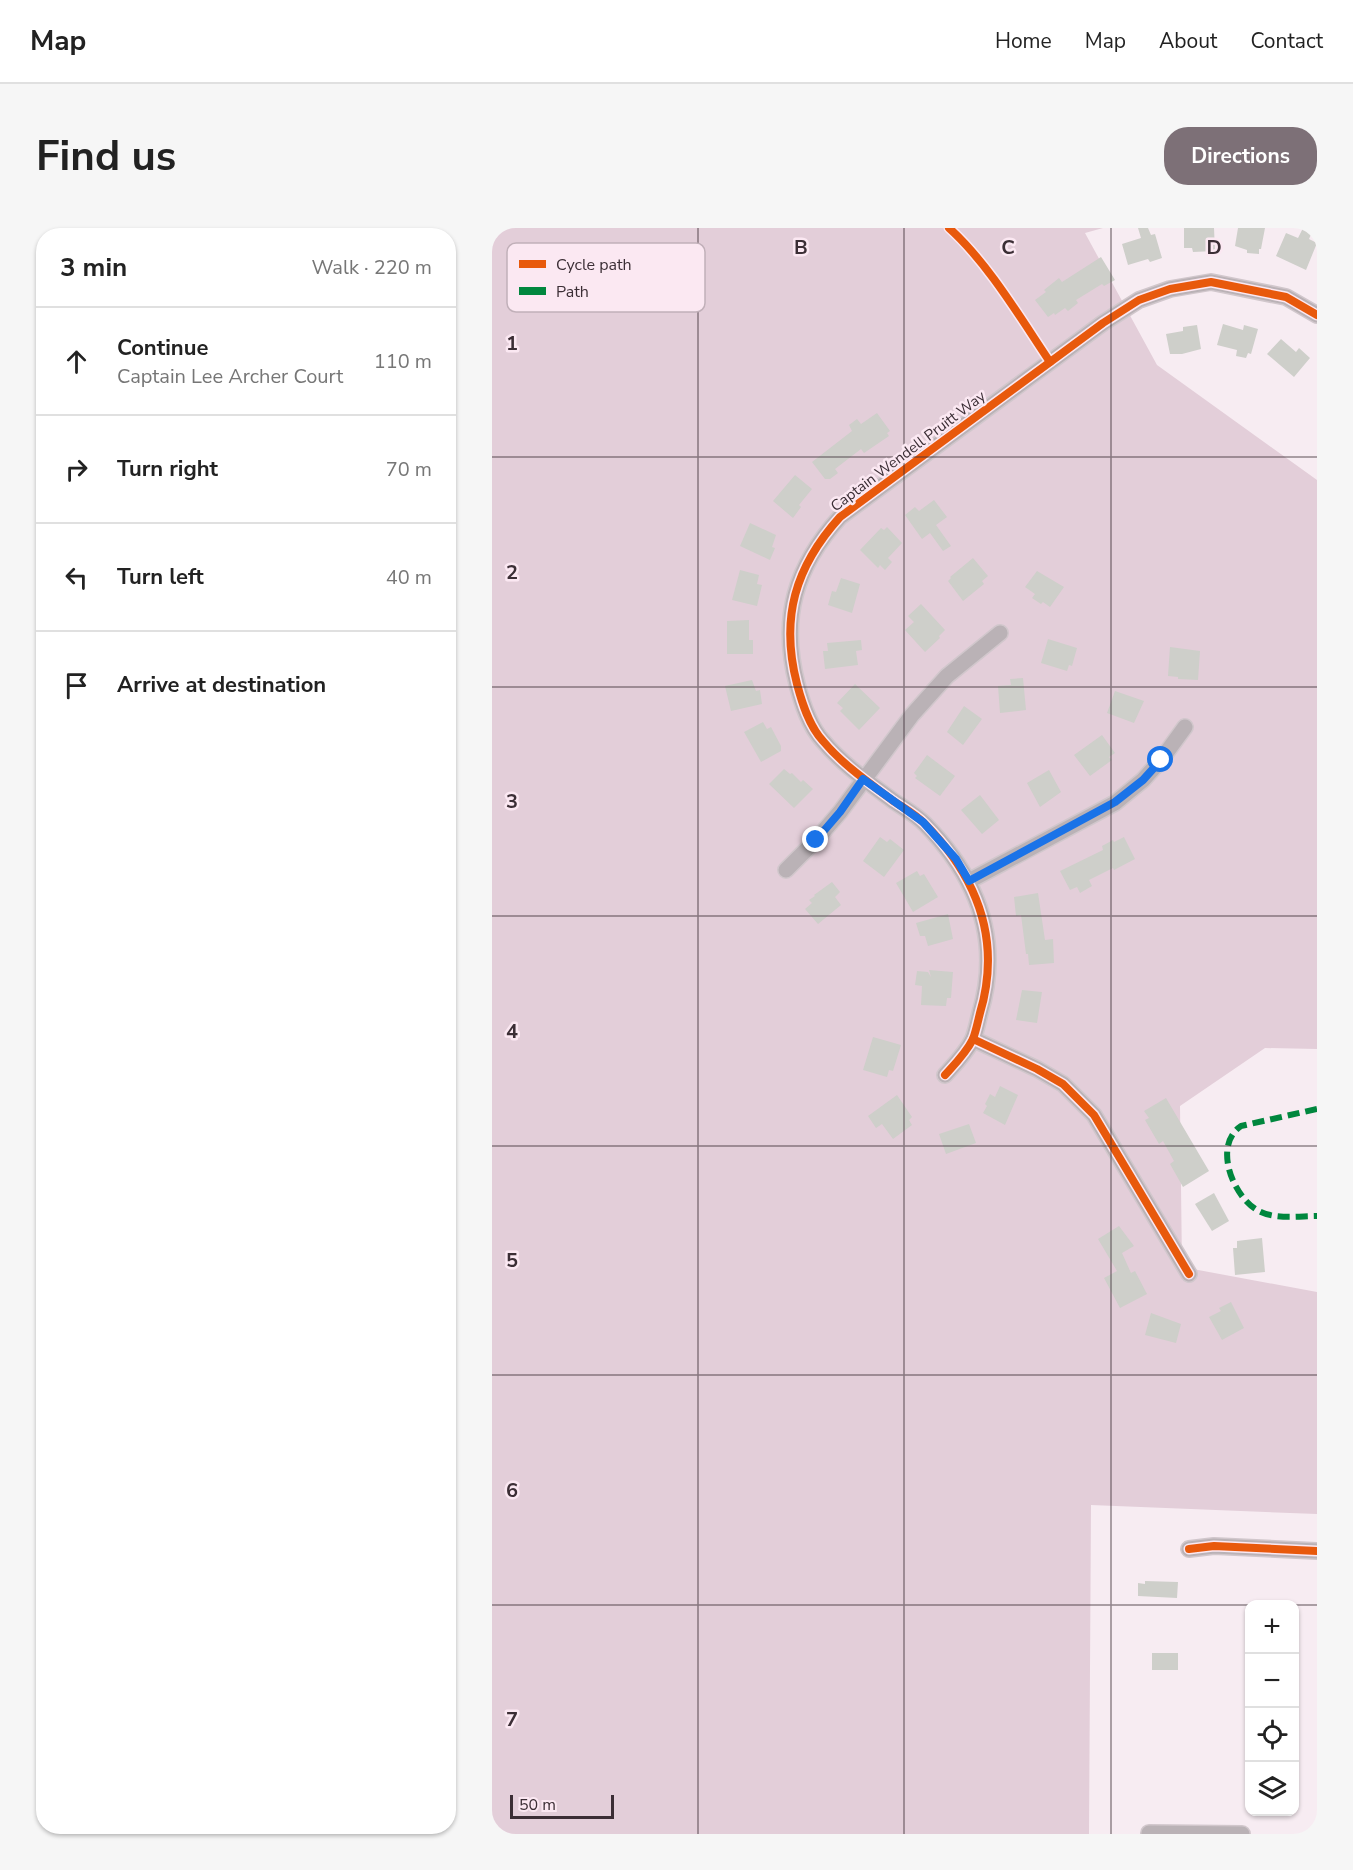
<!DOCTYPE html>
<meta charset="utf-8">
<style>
:root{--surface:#fff;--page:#f6f6f6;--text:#222;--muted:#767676;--line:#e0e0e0;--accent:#7d7077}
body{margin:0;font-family:"Nunito Sans",sans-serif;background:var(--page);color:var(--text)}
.controls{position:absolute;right:18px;bottom:18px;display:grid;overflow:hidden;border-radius:12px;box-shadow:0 2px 4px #0004}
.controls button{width:54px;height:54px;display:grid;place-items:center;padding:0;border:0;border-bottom:2px solid var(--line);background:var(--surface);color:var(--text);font:30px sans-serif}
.scale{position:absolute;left:18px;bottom:15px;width:104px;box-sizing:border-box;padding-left:6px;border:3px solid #3b2e35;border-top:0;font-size:16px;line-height:21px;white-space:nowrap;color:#3b2e35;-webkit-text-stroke:4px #fbe8f2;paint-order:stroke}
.stop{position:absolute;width:18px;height:18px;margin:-14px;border:4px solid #1a73e8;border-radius:50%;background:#fff}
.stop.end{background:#1a73e8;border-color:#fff;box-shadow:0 2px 6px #0008}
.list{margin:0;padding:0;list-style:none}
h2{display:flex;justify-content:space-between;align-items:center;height:78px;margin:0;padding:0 24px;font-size:26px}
h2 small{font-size:20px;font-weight:400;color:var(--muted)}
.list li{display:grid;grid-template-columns:39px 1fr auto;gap:18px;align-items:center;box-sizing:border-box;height:108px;padding:0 24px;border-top:2px solid var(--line)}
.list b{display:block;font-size:22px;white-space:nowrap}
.list p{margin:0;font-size:20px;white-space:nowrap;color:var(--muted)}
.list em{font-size:20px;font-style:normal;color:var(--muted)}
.icon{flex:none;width:33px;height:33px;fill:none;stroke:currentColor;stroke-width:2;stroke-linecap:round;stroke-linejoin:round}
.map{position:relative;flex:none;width:825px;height:1606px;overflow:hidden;border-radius:24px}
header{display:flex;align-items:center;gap:36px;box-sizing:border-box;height:84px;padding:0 30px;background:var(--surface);border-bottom:2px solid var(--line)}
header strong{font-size:28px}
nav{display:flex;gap:33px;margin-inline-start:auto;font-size:21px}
.intro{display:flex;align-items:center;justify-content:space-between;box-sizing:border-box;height:144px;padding:0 36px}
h1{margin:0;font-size:42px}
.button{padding:15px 27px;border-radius:24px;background:var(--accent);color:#fff;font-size:21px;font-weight:700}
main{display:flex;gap:36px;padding:0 36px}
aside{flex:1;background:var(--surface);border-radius:24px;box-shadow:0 2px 4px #0004}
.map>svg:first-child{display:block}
.green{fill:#e3ced9}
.building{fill:#cecfca}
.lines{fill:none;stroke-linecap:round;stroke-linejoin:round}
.street-casing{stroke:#d1c7cc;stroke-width:18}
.street{stroke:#bab2b6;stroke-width:15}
.quiet{stroke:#00873e;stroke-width:6;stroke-dasharray:12 6;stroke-linecap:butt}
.cycleway-casing{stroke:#fbe8f2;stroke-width:11}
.cycleway{stroke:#e8590c;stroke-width:8}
.route{stroke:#1a73e8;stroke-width:8}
.grid{fill:none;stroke:#3b2e35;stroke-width:1.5;stroke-opacity:0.55}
.labels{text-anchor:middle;stroke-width:5;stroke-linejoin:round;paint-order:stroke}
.street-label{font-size:15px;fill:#3b2e35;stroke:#fbe8f2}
.key{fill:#fbe8f2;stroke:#c1b0b9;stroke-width:1.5}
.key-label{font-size:16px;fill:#3b2e35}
.grid-label{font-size:20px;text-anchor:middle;font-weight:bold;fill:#3b2e35;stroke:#fbe8f2;stroke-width:5;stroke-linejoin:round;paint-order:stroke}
</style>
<header>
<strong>Map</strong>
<nav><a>Home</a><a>Map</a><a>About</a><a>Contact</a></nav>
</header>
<div class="intro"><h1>Find us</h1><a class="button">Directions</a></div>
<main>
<aside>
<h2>3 min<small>Walk · 220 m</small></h2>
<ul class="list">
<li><svg class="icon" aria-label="ahead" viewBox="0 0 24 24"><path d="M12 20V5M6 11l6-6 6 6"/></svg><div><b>Continue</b><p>Captain Lee Archer Court</p></div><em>110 m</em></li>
<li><svg class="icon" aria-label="right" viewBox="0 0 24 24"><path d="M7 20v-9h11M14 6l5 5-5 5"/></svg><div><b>Turn right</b></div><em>70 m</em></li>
<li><svg class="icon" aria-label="left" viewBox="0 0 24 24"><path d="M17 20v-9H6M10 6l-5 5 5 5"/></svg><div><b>Turn left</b></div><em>40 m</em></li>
<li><svg class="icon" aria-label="arrive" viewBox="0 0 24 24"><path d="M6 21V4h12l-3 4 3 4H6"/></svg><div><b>Arrive at destination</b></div></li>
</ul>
</aside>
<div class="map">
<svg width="825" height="1606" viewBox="0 0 825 1606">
<rect width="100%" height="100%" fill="#f7ecf2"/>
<path class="green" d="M0,0H611L593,5L665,137L825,252V821L773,820L688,878L690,1039L825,1064V1286L599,1277L597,1606H0Z"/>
<g class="building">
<path d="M646,0H656L659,7L663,6L670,30L658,34L656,31L636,37L630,16L649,10Z"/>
<path d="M692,0H722L723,23L701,24L700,20H692Z"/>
<path d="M746,0H773L769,21H767V26L755,25V22L743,18Z"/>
<path d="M811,0H822L817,11L825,15L814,42L784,28L794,5L806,10Z"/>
<path d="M609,29L623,52L612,58L610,56L584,72L586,75L576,83L573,80L563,87L562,85L556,89L543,72L554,64L552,62L567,50L570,54Z"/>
<path d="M731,96L751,102L752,97L766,101L759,126L756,125L754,130L744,128L745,122L725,117Z"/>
<path d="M705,97L709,121L690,126H678L674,106L691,103V99Z"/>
<path d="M789,111L804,124L807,120L818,130L802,149L775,126Z"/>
<path d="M385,185L398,203L395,205L397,208L372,225L369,221L343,241L346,245L338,251H333L320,234L360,203L357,197L365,191L369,196Z"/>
<path d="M303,247L320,261L307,277L309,279L301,290L281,273Z"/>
<path d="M442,272L455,289L444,297L459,318L451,323L438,305L430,311L413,287L423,279L427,283Z"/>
<path d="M258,295L284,307L280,319L283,320L278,332L248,318Z"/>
<path d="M395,299L410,315L396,330L400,334L393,342L388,337L386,340L368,322L389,300L392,302Z"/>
<path d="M481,330L496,348L490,353L492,356L471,373L456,353L459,350L458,349Z"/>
<path d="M248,342L267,347L265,356L270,357L265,378L240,372Z"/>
<path d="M545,343L572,359L558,379L551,374L549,376L540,370L543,366L533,359Z"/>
<path d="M349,350L368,356L360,385L336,377L340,363L344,364Z"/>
<path d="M429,376L453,402L447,408L448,410L433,424L413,402L422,394L416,388Z"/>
<path d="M257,392V412H261V426H235V393Z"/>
<path d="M556,411L585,420L580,438L577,437L575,443L549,435Z"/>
<path d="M369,412L370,422L364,423L366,437L333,441L331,423H336L335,415Z"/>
<path d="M678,419L708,423L706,452L686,451V449L676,448Z"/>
<path d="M531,450L534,482L508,485L506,458L519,457L518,451Z"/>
<path d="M260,452L264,463L268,462L270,476L239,483L233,458Z"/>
<path d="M363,456L388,480L367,502L348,483L351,480L345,475Z"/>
<path d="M623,463L652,473L642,495L615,485Z"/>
<path d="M472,478L490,491L471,517L455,504Z"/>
<path d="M271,494L275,501L279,499L289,518V523L269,534L252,504Z"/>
<path d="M610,507L623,525L617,529L620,532L598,548L582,527Z"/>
<path d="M435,527L463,548L448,568L423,550L425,548L422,545Z"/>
<path d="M292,541L298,546L300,545L309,554L311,552L321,561L302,580L277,556Z"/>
<path d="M557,542L569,564L548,579L535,555Z"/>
<path d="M488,567L507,592L490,606L469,582Z"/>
<path d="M388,609L395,614L398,611L412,622L392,649L371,633Z"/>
<path d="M632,609L643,631L622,642L621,640L597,652L600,658L588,665L585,659L578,662L568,643L611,622L610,618L621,612L622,614Z"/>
<path d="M425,643L428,648L432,646L446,669L421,684L404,655Z"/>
<path d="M340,654L348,664L343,669L349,677L326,696L313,681L320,675L317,672L323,668L322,667Z"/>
<path d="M546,665L553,712L561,711L562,735L537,737L536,726H534L529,687L524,688L522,669Z"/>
<path d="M456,686L461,711L436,718L433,708H428L424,695Z"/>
<path d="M437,742L461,744L459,770H455L454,778L429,777L430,758L423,757L425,743L436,744L439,749Z"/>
<path d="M530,762L550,764L545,795L524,792Z"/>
<path d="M381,809L409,817L401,843L397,842L395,849L371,842Z"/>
<path d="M508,858L526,867L513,897L491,885L495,878L493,876L498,866L503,869Z"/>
<path d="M405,867L420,889L417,892L420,897L401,911L390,896L384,900L376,888Z"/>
<path d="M674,870L717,943L691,959L678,936L682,933L671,913L667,916L653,892L657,890L652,883Z"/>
<path d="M477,896L484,915L454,926L447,906Z"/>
<path d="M722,965L737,993L720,1003L703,976Z"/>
<path d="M627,998L642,1018L630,1025L639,1045L643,1043L655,1066L628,1080L612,1050L625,1043L606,1011Z"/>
<path d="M770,1010L773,1044L743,1047L741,1020H745V1013Z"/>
<path d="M739,1074L752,1100L730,1112L717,1089L729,1083L727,1080Z"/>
<path d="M659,1085L689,1096L684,1115L653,1107Z"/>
<path d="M653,1353L686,1354L685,1370L646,1368V1355L653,1356Z"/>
<rect x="660" y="1425" width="26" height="17"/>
</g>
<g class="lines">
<defs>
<g id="street">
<path d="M294,642L324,612L348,584L420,487L455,448L508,405"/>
<path d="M477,653L623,575L651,552L669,532L693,499"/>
<path d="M481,811L545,841L571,856L602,887L697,1046"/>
<path d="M453,847C463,836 474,825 481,811C484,803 486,793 488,785C510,711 485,649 433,596C423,586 410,579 400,572C376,554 350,536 331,513C317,498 310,475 305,456C288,390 303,339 348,289L611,95L647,72L678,61L719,54L794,69L825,87"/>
<path d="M697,1321L722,1318L825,1323"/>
<path d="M657,1605L750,1606"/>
</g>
</defs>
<use href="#street" class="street-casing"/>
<use href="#street" class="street"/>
<path class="quiet" d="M825,881L749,898C721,917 740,967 765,982C782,992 806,988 825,988"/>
<defs>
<g id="cycleway">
<path d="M457,0C496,35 529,91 558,134"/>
<path d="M481,811L545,841L571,856L602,887L697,1046"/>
<path d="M453,847C463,836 474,825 481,811C484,803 486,793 488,785C510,711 485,649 433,596C423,586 410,579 400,572C376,554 350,536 331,513C317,498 310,475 305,456C288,390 303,339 348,289L611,95L647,72L678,61L719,54L794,69L825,87"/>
<path d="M697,1321L722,1318L825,1323"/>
</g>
</defs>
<use href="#cycleway" class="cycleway-casing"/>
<use href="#cycleway" class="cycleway"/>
</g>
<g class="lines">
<path class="route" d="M324,612L348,584L371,551L431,594L464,631L477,653L623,574L651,552L669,532"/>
</g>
<path class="grid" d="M206,0V1606M412,0V1606M619,0V1606M0,229H825M0,459H825M0,688H825M0,918H825M0,1147H825M0,1377H758M802,1377H825"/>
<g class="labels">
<g class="street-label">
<text transform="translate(416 223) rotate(-37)" y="5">Captain Wendell Pruitt Way</text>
</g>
</g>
<rect x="15" y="15" width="198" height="69" rx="9" class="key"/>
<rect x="27" y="32" width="27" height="8" fill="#e8590c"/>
<rect x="27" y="59" width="27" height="8" fill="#00873e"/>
<g class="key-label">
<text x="64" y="42">Cycle path</text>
<text x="64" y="69">Path</text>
</g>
<g class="grid-label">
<text x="309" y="26">B</text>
<text x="516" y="26">C</text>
<text x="722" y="26">D</text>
<text x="20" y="122">1</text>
<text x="20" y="351">2</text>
<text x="20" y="580">3</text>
<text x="20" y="810">4</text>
<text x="20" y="1039">5</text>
<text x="20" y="1269">6</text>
<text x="20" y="1498">7</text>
</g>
</svg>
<div class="controls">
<button>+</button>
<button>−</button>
<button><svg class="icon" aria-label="locate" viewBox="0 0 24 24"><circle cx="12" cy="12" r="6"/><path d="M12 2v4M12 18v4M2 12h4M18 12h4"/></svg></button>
<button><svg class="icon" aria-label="layers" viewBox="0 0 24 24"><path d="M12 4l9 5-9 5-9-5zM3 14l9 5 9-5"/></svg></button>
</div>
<div class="scale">50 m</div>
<div class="stop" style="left:669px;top:532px"></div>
<div class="stop end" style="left:324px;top:612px"></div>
</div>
</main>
